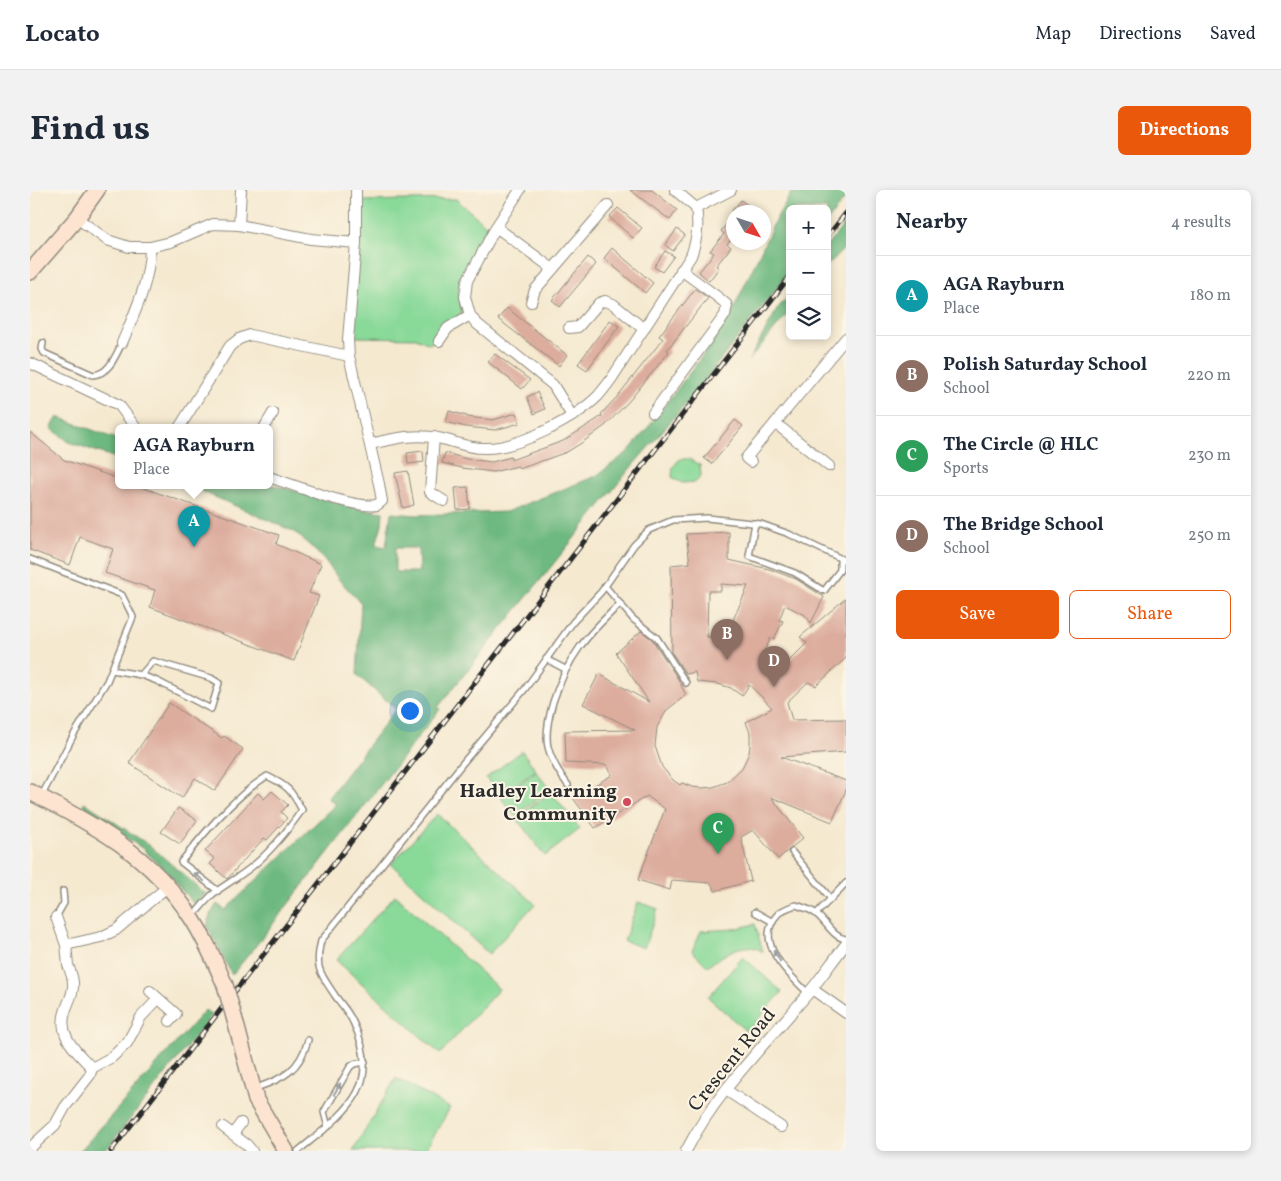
<!DOCTYPE html>
<meta charset="utf-8">
<style>
:root{--surface:#fff;--page:#f2f2f3;--text:#1f2937;--muted:#747a83;--line:#e0e1e3;--accent:#ea580c}
body{margin:0;font-family:Vollkorn,serif;background:var(--page);color:var(--text)}
.controls{position:absolute;right:15px;top:15px;display:grid;overflow:hidden;border-radius:8px;box-shadow:0 2px 8px #0003}
.controls button{width:45px;height:45px;display:grid;place-items:center;padding:0;border:0;border-bottom:1px solid var(--line);background:var(--surface);color:var(--text);font:25px sans-serif}
.compass{position:absolute;left:696px;top:15px;width:45px;height:45px;border-radius:50%;background:var(--surface);box-shadow:0 2px 8px #0003;rotate:129deg}
.you{position:absolute;left:379px;top:520px;width:18px;height:18px;margin:-12px;border:4px solid #fff;border-radius:50%;background:#1a73e8;box-shadow:0 0 0 8px #1a73e833}
.badge{display:grid;place-items:center;width:32px;height:32px;border-radius:50%;background:var(--accent);color:#fff;font-size:16px;font-weight:700}
.pin{position:absolute;translate:-50% -41px;filter:drop-shadow(0 1px 2px #0008)}
.pin::after{content:'';position:absolute;top:26px;width:18px;height:15px;background:inherit;clip-path:polygon(0 0,100% 0,50% 100%)}
.popup{position:absolute;left:85px;top:234px;width:158px;height:65px;box-sizing:border-box;display:grid;place-content:center;border-radius:8px;background:var(--surface);filter:drop-shadow(0 1px 4px #0005);font-size:16px;white-space:nowrap;color:var(--muted)}
.popup b{font-size:19px;color:var(--text)}
.popup::after{content:'';position:absolute;left:50%;top:100%;margin-left:-10px;border:10px solid transparent;border-top-color:var(--surface)}
.list{margin:0;padding:0;list-style:none}
h2{display:flex;justify-content:space-between;align-items:center;height:65px;margin:0;padding:0 20px;font-size:21px}
h2 small{font-size:16px;font-weight:400;color:var(--muted)}
.list li{display:grid;grid-template-columns:32px 1fr auto;gap:15px;align-items:center;box-sizing:border-box;height:80px;padding:0 20px;border-top:1px solid var(--line)}
.list b{display:block;font-size:19px;white-space:nowrap}
.list p{margin:0;font-size:16px;white-space:nowrap;color:var(--muted)}
.list em{font-size:16px;font-style:normal;color:var(--muted)}
.actions{display:flex;gap:10px;padding:15px 20px}
.actions a{flex:1;padding:11px 0;border:1px solid var(--accent);border-radius:8px;text-align:center;font-size:18px;color:var(--accent)}
.actions .main{background:var(--accent);color:#fff}
.icon{flex:none;width:28px;height:28px;fill:none;stroke:currentColor;stroke-width:2;stroke-linecap:round;stroke-linejoin:round}
.map{position:relative;flex:none;width:816px;height:961px;overflow:hidden;border-radius:8px}
header{display:flex;align-items:center;gap:30px;box-sizing:border-box;height:70px;padding:0 25px;background:var(--surface);border-bottom:1px solid var(--line)}
header strong{font-size:24px}
nav{display:flex;gap:28px;margin-inline-start:auto;font-size:18px}
.intro{display:flex;align-items:center;justify-content:space-between;box-sizing:border-box;height:120px;padding:0 30px}
h1{margin:0;font-size:35px}
.button{padding:12px 22px;border-radius:8px;background:var(--accent);color:#fff;font-size:18px;font-weight:700}
main{display:flex;gap:30px;padding:0 30px}
aside{flex:1;background:var(--surface);border-radius:8px;box-shadow:0 2px 8px #0003}
.map>svg:first-child{display:block}
.green{fill:#89d999;stroke:#5a8262}
.forest{fill:#6eb981;stroke:#4c7256;fill-rule:evenodd}
.building{fill:#dcac9d;fill-rule:evenodd}
.lines{fill:none;stroke-linecap:round;stroke-linejoin:round}
.lane-casing{stroke:#908a7e;stroke-width:8}
.street-casing{stroke:#908a7e;stroke-width:12}
.secondary-casing{stroke:#908a7e;stroke-width:18}
.lane{stroke:#fff;stroke-width:5}
.street{stroke:#fff;stroke-width:10}
.secondary{stroke:#fde4d0;stroke-width:15}
.rail-casing{stroke:#2b2b2b;stroke-width:5}
.rail{stroke:#fcf5e5;stroke-width:3;stroke-dasharray:9;stroke-linecap:butt}
.secondary-bridge-casing{stroke:#908a7e;stroke-width:18;stroke-linecap:butt}
.secondary-bridge{stroke:#fde4d0;stroke-width:15}
.oneway{fill:#a0a0a0}
.poi-dot{fill:#d1495b;stroke:#fcf5e5;stroke-width:2}
.labels{text-anchor:middle;stroke-width:4;stroke-linejoin:round;paint-order:stroke}
.poi-label{font-size:20px;font-weight:bold;fill:#2b2b2b;stroke:#fcf5e5;text-anchor:end}
.street-label{font-size:20px;fill:#2b2b2b;stroke:#fcf5e5}
</style>
<header>
<strong>Locato</strong>
<nav><a>Map</a><a>Directions</a><a>Saved</a></nav>
</header>
<div class="intro"><h1>Find us</h1><a class="button">Directions</a></div>
<main>
<div class="map">
<svg width="816" height="961" viewBox="0 0 816 961">
<rect width="100%" height="100%" fill="#fcf5e5"/>
<filter id="ink" filterUnits="userSpaceOnUse"><feTurbulence type="fractalNoise" baseFrequency=".02" numOctaves="2"/><feDisplacementMap in="SourceGraphic" scale="10" xChannelSelector="R" yChannelSelector="G"/><feConvolveMatrix kernelMatrix="1 2 1 2 8 2 1 2 1" color-interpolation-filters="sRGB"/></filter>
<filter id="wash" filterUnits="userSpaceOnUse"><feTurbulence type="fractalNoise" baseFrequency=".0096" numOctaves="4" result="noise"/><feDisplacementMap in="SourceGraphic" scale="20" xChannelSelector="R" yChannelSelector="G"/><feGaussianBlur stdDeviation="1.12" result="paint"/><feColorMatrix in="noise" values="0 0 0 0 0 0 0 0 0 0 0 0 0 0 0 0 0 1.4 0 .05"/><feComposite in="paint" operator="in"/></filter>
<g filter="url(#wash)">
<rect width="100%" height="100%" fill="#f5e9d0"/>
<g class="green">
<path d="M426,9L459,38C450,53 431,77 429,95C428,104 430,114 432,123L400,154L386,148L323,147L330,11Z"/>
<path d="M650,269H659L670,275L671,286L666,292L652,293L642,287L643,277Z"/>
<path d="M492,561L506,580L470,606L456,588Z"/>
<path d="M506,581L520,600L485,626L471,608Z"/>
<path d="M521,602L550,639L515,666L486,628Z"/>
<path d="M407,624L505,714L459,764L361,674Z"/>
<path d="M365,705L469,799L410,864L306,770Z"/>
<path d="M608,712L628,719L614,758L594,751Z"/>
<path d="M725,734L733,762C713,748 694,766 677,776L662,761L671,741L704,739Z"/>
<path d="M713,767L752,802L717,842L678,807Z"/>
<path d="M366,888L420,918L395,961H323Z"/>
</g>
<g class="forest">
<path d="M763,0H816V7L797,32V19H760V81L656,214L603,275L413,511L408,517L410,519L228,753L202,785L177,736L180,725L187,714L195,720L306,614L298,608L366,519L327,485L331,413L310,391L294,369L265,342L160,296H239V294L331,319L353,322L352,334L346,355L356,357L361,323L387,325L476,322L566,286L598,262L620,235L680,156L702,122L746,29ZM365,358H388L389,382H365Z"/>
<path d="M816,32V57L797,76V56Z"/>
<path d="M760,104V121L719,170L748,118Z"/>
<path d="M28,227L89,250V269L39,252L21,238Z"/>
<path d="M54,612L119,655L176,704L166,714L162,712L132,677L112,658L54,620Z"/>
<path d="M175,820L182,825L75,961H50Z"/>
</g>
<g id="blocks">
<g class="building">
<path d="M600,0H622L647,20L640,30Z"/>
<path d="M711,10L727,22H701Z"/>
<path d="M588,18L612,38L603,48L579,27Z"/>
<path d="M704,25V46L697,54L701,57L686,76L689,78L679,91L669,82L684,63L680,61L694,44L691,41Z"/>
<path d="M647,39L655,45L643,61L635,55Z"/>
<path d="M582,58L623,93L615,103L574,68Z"/>
<path d="M635,61L644,66L632,82L624,77Z"/>
<path d="M558,67L566,74L530,117L522,110Z"/>
<path d="M665,99L678,108L637,160L639,162L599,211L576,235L553,252L537,262L489,279L488,276L463,282L432,278L412,273L415,263L437,269L462,272L481,267V270L533,251L549,241L572,226L571,224L587,207L633,149L629,146Z"/>
<path d="M477,118L537,165L529,176L468,129Z"/>
<path d="M580,130L589,136L557,180L548,174Z"/>
<path d="M465,164L500,190L492,199L458,172Z"/>
<path d="M507,202L515,219L504,224L497,207Z"/>
<path d="M419,221L437,226V227L463,230L486,223L490,233L465,240L436,237L416,232Z"/>
<path d="M705,230L713,236L682,274L674,268Z"/>
<path d="M0,242L34,270L89,289V296H108L249,345L246,354L291,374L279,403L289,406L264,471L120,417L125,400L75,383L83,359L50,347L40,375L0,360Z"/>
<path d="M393,261L394,272L378,274L377,263Z"/>
<path d="M378,281L384,315L373,318L365,283Z"/>
<path d="M438,297L440,319L427,320L425,298Z"/>
<path d="M699,342V370L739,379L766,389L794,407L781,433L775,425L755,415L749,430L753,431L744,449L741,447L733,464L752,478L777,453L770,447L816,408V468L786,496L778,492L757,512L762,530L816,529V562L751,567L816,591V600L802,632L741,607L773,648L748,669L723,640L711,647L721,691L685,701L681,693L642,690L640,700L608,690L635,619L617,606L565,638L543,608L582,585L577,575L536,573L535,541L605,540L553,514L569,484L619,512L586,463L611,441L622,449L631,463L648,489L656,505L637,520L627,537L625,556L632,577L643,590L650,595L652,593L662,597L672,598L683,597L697,592L712,578L719,563L720,555V543L716,532L742,518L732,507L719,495L712,506L701,498L688,494L667,492L665,482L656,484L642,463L641,375L660,373L656,344ZM691,394L718,396L703,430L707,432L699,450L691,447H677L678,401H691Z"/>
<path d="M139,513L192,548L194,546L213,559L185,601L165,588L152,608L99,573Z"/>
<path d="M242,601L258,615L251,622L257,628L237,650L234,648L197,689L180,674L185,669L175,661L228,603L234,609Z"/>
<path d="M148,618L167,630L150,654L131,642Z"/>
</g>
</g>
</g>
<g filter="url(#ink)">
<use href="#blocks" fill-opacity="0" stroke="#908a7e" stroke-width="1"/>
<g class="lines">
<defs>
<g id="lane">
<path d="M13,153L12,159L14,163L63,185C79,184 85,167 92,153"/>
<path d="M725,333L719,366L765,383L794,401L810,380V370"/>
<path d="M0,369L92,405L103,427L77,491L43,546L12,605"/>
<path d="M575,396L603,429L627,448L656,493"/>
<path d="M516,469L535,479"/>
<path d="M82,480L111,485L127,491L181,519L189,493L181,488L123,471L111,485"/>
<path d="M538,595C529,583 522,572 518,557C515,543 519,526 523,512C538,466 556,446 590,414"/>
<path d="M762,662L801,709"/>
<path d="M725,722L743,732"/>
<path d="M786,724L816,693"/>
<path d="M26,727L34,713L33,701"/>
<path d="M162,727C169,720 175,711 183,704C196,694 211,686 224,675C243,659 258,640 272,620C261,600 258,596 237,586C204,607 175,642 151,672L188,701"/>
<path d="M778,803C759,785 722,751 748,724C753,719 760,717 766,715C772,717 780,719 785,723C796,731 803,748 816,749"/>
<path d="M226,898C253,889 270,880 278,850"/>
<path d="M298,937L294,922L320,877L324,874L335,872"/>
<path d="M268,961C314,923 355,898 323,832C319,823 312,815 306,807C291,784 284,779 291,751L432,574L495,499L543,432L571,402L604,355L619,340L643,330L677,328L731,334L759,344L816,371"/>
</g>
<g id="street">
<path d="M666,18L701,0"/>
<path d="M47,28L77,50L99,57H120L141,52L183,34L209,35L281,49L326,53"/>
<path d="M209,35L211,0"/>
<path d="M466,37L523,79L578,15"/>
<path d="M501,112L505,100L523,79"/>
<path d="M440,125L435,107L437,91L466,37L490,0"/>
<path d="M539,138L548,137L569,113L575,111L583,114L614,139"/>
<path d="M409,151L418,138L440,125L446,133L523,195L542,226"/>
<path d="M92,153C105,122 120,91 120,57"/>
<path d="M0,173L89,215L106,238"/>
<path d="M623,223L695,125L697,115L689,108L651,80"/>
<path d="M745,233L799,276"/>
<path d="M149,238L200,156L209,149L220,145L319,166"/>
<path d="M234,238L243,223"/>
<path d="M404,247L400,302L414,311"/>
<path d="M340,254C362,249 386,243 408,248C424,251 439,259 456,258C489,258 545,229 568,206C573,200 578,194 582,188L661,66C667,49 669,36 666,18L645,0"/>
<path d="M721,272L716,268L816,148"/>
<path d="M239,287C264,295 323,319 347,315L352,311L349,294L319,166L318,150L326,53V0"/>
<path d="M26,727L36,755"/>
<path d="M782,799L816,823"/>
<path d="M120,801L146,824L140,831"/>
<path d="M62,878L82,867L97,853L111,827L128,809"/>
<path d="M696,900L751,937"/>
<path d="M193,937L217,955L222,961"/>
<path d="M203,944L211,933"/>
<path d="M0,958L25,935L35,917L60,885L62,878C46,861 26,845 36,819C39,810 44,803 43,793C43,787 40,781 38,775C37,768 37,762 36,755L71,747L86,740L137,697"/>
<path d="M656,961C687,900 738,852 781,800C793,785 804,769 816,754"/>
</g>
<g id="secondary">
<path d="M0,82L47,28L67,0"/>
<path d="M0,602C64,634 121,665 161,727C175,748 185,772 195,795"/>
<path d="M206,834L226,910L256,961"/>
</g>
</defs>
<use href="#lane" class="lane-casing"/>
<use href="#street" class="street-casing"/>
<use href="#secondary" class="secondary-casing"/>
<use href="#lane" class="lane"/>
<use href="#street" class="street"/>
<use href="#secondary" class="secondary"/>
<defs>
<g id="rail">
<path d="M797,47L816,23"/>
<path d="M81,961L760,86"/>
</g>
</defs>
<use href="#rail" class="rail-casing"/>
<use href="#rail" class="rail"/>
<defs>
<path id="secondary-bridge" d="M195,795L206,834"/>
</defs>
<use href="#secondary-bridge" class="secondary-bridge-casing"/>
<use href="#secondary-bridge" class="secondary-bridge"/>
</g>
<defs><path id="oneway-solid" d="M-6-.8H1V-3.2L6.5 0L1 3.2V.8H-6Z" transform="scale(1.25)"/></defs>
<g class="oneway">
<use href="#oneway-solid" transform="translate(169 687) rotate(-141)"/>
<use href="#oneway-solid" transform="translate(747 766) rotate(-120)"/>
<use href="#oneway-solid" transform="translate(307 899) rotate(-60)"/>
</g>
</g>
<circle class="poi-dot" cx="597" cy="612" r="5"/>
<g class="labels">
<g class="poi-label">
<text x="587" y="607">Hadley Learning<tspan x="587" dy="23">Community</tspan></text>
</g>
<g class="street-label">
<text transform="translate(701 869) rotate(-51)" y="7">Crescent Road</text>
</g>
</g>
</svg>
<div class="controls">
<button>+</button>
<button>−</button>
<button><svg class="icon" aria-label="layers" viewBox="0 0 24 24"><path d="M12 4l9 5-9 5-9-5zM3 14l9 5 9-5"/></svg></button>
</div>
<svg class="compass" viewBox="-18 -18 36 36"><path d="M0-13l5 13h-10z" fill="#e53935"/><path d="M0 13l5-13h-10z" fill="#747a83"/></svg>
<div class="you"></div>
<div class="pin badge" style="left:164px;top:357px;background:#0f9aa8">A</div>
<div class="popup"><b>AGA Rayburn</b>Place</div>
<div class="pin badge" style="left:697px;top:470px;background:#8d6e63">B</div>
<div class="pin badge" style="left:688px;top:664px;background:#2e9e5b">C</div>
<div class="pin badge" style="left:744px;top:497px;background:#8d6e63">D</div>
</div>
<aside>
<h2>Nearby<small>4 results</small></h2>
<ul class="list">
<li><span class="badge" style="background:#0f9aa8">A</span><div><b>AGA Rayburn</b><p>Place</p></div><em>180 m</em></li>
<li><span class="badge" style="background:#8d6e63">B</span><div><b>Polish Saturday School</b><p>School</p></div><em>220 m</em></li>
<li><span class="badge" style="background:#2e9e5b">C</span><div><b>The Circle @ HLC</b><p>Sports</p></div><em>230 m</em></li>
<li><span class="badge" style="background:#8d6e63">D</span><div><b>The Bridge School</b><p>School</p></div><em>250 m</em></li>
</ul>
<div class="actions"><a class="main">Save</a><a>Share</a></div>
</aside>
</main>
